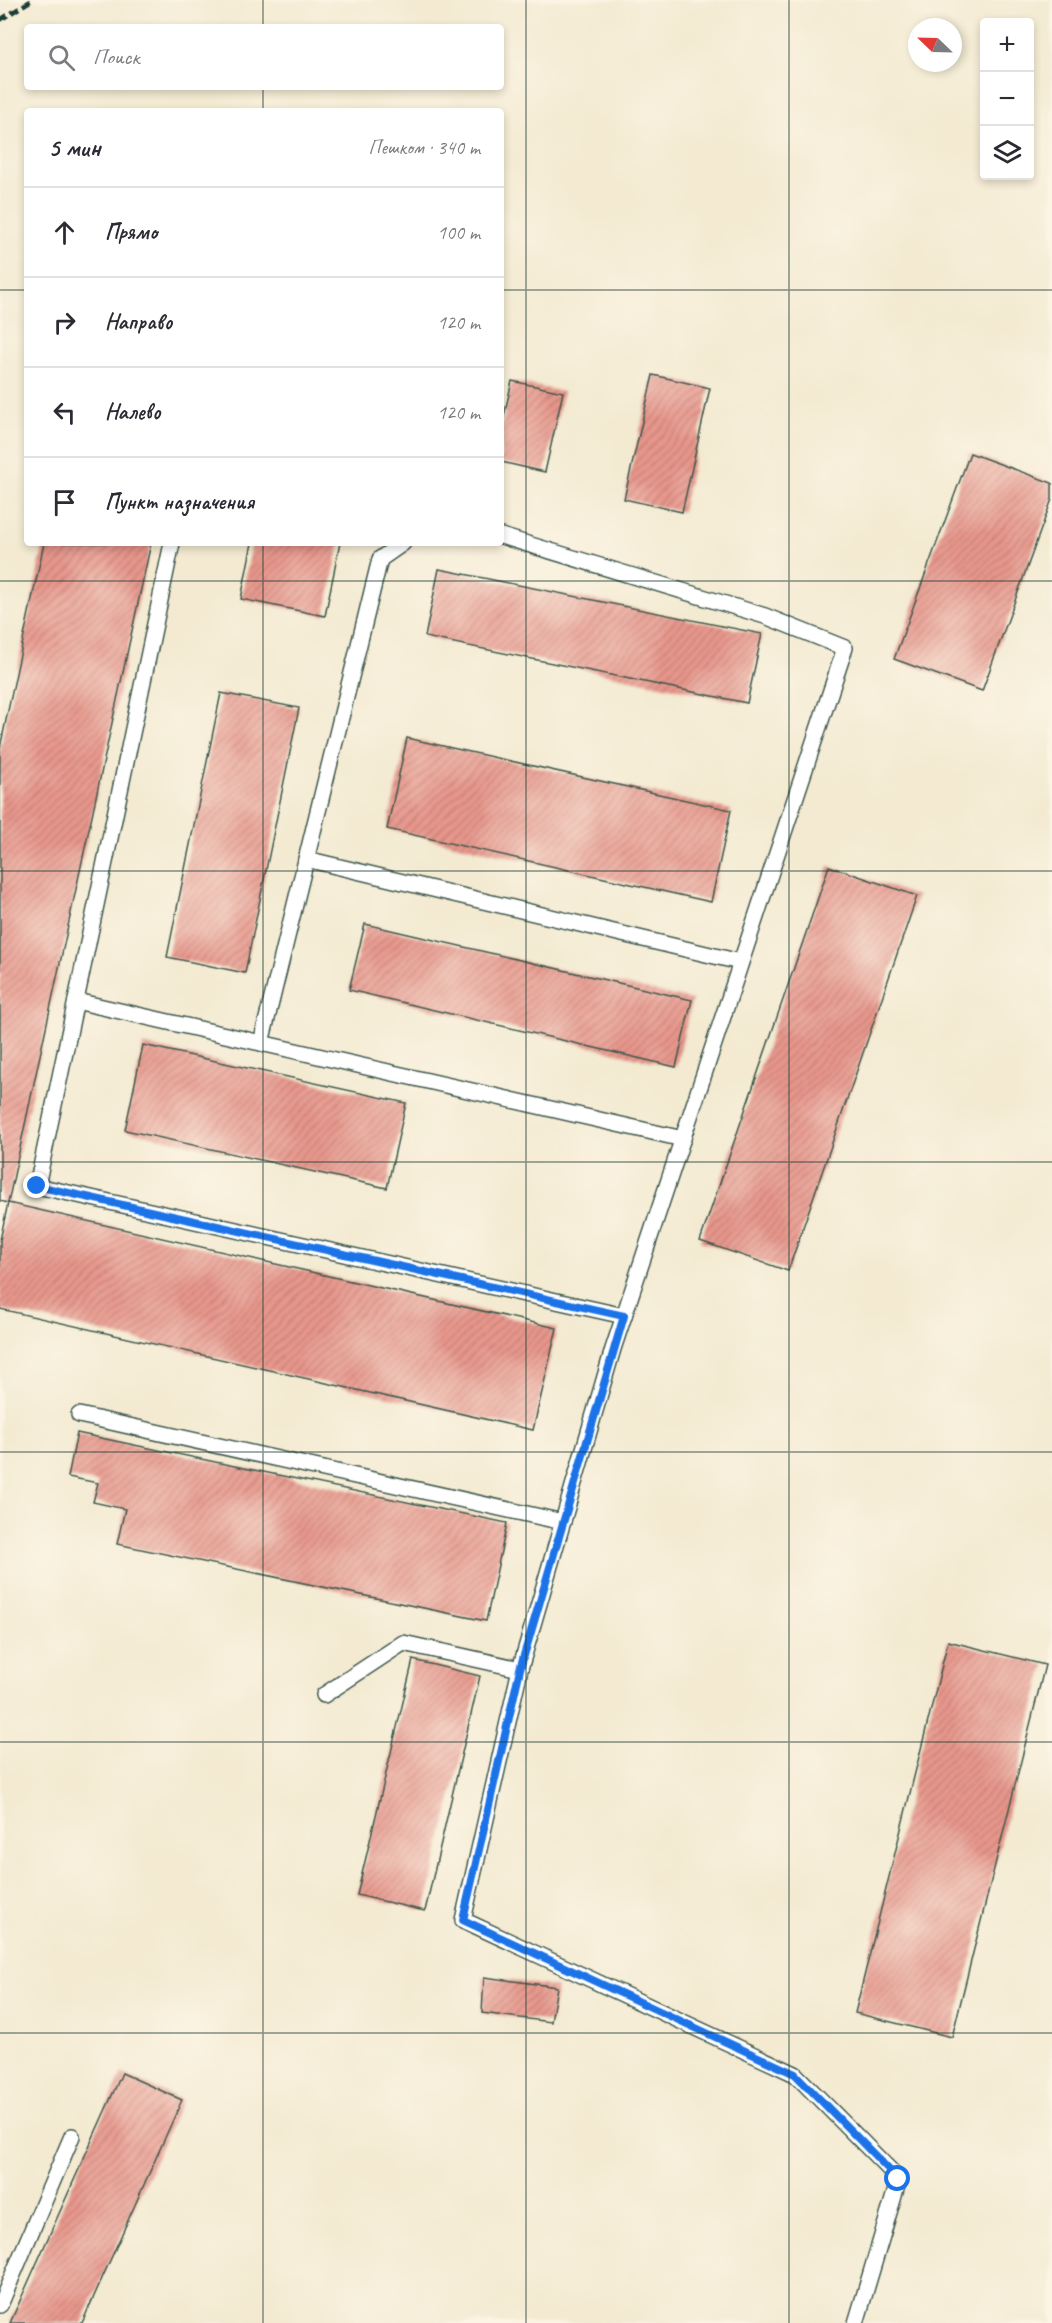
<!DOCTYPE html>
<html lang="ru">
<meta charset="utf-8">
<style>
:root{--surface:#fff;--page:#f7f7f7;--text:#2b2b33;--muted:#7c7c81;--line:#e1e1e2}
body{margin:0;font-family:Caveat,sans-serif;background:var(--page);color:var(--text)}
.controls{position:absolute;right:18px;top:18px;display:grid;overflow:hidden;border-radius:6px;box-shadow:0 3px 9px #0003}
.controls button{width:54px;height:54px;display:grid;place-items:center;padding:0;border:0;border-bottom:2px solid var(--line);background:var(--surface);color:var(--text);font:30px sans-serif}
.compass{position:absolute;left:908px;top:18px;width:54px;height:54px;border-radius:50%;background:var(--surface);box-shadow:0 3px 9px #0003;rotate:293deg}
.stop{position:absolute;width:18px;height:18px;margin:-14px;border:4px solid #1a73e8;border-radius:50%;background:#fff}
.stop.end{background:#1a73e8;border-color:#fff;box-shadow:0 2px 6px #0008}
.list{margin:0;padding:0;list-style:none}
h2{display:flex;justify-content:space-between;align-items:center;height:78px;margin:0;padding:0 24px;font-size:26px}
h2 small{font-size:20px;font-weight:400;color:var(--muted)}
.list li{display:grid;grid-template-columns:39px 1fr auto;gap:18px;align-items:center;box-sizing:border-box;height:90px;padding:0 24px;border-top:2px solid var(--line)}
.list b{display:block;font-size:22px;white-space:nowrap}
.list em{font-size:20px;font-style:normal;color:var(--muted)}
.icon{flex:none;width:33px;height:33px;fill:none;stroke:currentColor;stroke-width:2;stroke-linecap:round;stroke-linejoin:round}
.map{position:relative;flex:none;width:1052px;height:2323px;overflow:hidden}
.search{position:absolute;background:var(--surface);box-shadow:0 3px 9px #0003;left:24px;top:24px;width:480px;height:66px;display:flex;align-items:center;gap:15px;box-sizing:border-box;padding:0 21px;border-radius:6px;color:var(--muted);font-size:22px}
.panel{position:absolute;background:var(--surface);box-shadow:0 3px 9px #0003;left:24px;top:108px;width:480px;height:438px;border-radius:6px}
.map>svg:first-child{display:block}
.building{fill:url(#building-hatch)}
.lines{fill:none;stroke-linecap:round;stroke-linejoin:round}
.service-casing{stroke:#3f574c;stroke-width:18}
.service{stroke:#fff;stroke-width:15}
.rail{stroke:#1f3d34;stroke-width:4.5;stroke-dasharray:9 4.5;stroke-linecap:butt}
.route{stroke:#1a73e8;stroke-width:8}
.grid{fill:none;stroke:#1f3d34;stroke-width:1.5;stroke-opacity:0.55}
</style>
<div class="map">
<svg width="1052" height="2323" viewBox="0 0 1052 2323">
<defs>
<pattern id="building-hatch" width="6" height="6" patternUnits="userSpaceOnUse" patternTransform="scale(1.5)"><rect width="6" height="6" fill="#e9978c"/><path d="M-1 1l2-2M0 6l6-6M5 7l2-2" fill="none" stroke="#bc7c73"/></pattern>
</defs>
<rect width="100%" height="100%" fill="#fcf5e5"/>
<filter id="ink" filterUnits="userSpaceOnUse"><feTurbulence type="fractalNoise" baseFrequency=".0167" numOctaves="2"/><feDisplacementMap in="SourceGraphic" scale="12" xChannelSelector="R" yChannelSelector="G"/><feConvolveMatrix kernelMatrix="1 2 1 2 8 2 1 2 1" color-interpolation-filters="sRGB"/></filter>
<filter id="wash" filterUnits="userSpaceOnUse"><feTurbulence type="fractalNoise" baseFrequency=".008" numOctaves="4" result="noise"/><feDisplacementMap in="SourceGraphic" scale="24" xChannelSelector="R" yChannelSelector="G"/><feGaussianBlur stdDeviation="1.35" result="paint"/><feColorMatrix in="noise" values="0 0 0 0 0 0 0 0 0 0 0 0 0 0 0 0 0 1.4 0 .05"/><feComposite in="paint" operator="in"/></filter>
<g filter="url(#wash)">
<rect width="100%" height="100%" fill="#f3ead1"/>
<g id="blocks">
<g class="building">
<path d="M653,375L710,388L682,512L624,499Z"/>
<path d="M512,381L563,392L545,472L501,462V429Z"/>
<path d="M970,453L1052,483V499L982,691L894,659Z"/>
<path d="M44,543H151L8,1203L557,1328L533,1430L0,1309V1240L8,1203L0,1201V748Z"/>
<path d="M252,543H340L325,616L241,599Z"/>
<path d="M439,569L762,634L747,703L425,637Z"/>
<path d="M221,693L299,708L245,973L167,957Z"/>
<path d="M407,738L731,810L711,902L387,829Z"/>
<path d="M829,866L917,896L788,1271L700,1241Z"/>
<path d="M365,924L692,1000L676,1067L349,990Z"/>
<path d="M143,1045L406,1103L387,1188L125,1130Z"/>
<path d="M77,1433L507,1523L486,1621L117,1544L125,1509L93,1502L98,1483L68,1477Z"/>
<path d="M948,1641L1045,1665L952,2037L855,2013Z"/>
<path d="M413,1660L480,1676L425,1911L357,1895Z"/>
<path d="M484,1977L557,1987L551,2022L482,2013Z"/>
<path d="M122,2073L182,2100L82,2323H10Z"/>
</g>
</g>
</g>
<g filter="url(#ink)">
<use href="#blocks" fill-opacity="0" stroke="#3f574c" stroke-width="1.5"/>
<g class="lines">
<defs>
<g id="service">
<path d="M501,536L765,616L845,648L613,1349L520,1669L463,1920L795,2074L899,2179L856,2323"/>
<path d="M172,543L37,1186L624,1316"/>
<path d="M306,859L740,962"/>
<path d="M76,1001L683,1139"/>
<path d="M261,1043L380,559L403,543"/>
<path d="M79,1415L563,1522"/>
<path d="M324,1695L403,1643L520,1669"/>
<path d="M0,2305L72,2136"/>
</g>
</defs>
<use href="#service" class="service-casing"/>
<use href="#service" class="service"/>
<path class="rail" d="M0,20L32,0"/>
</g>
</g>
<g class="lines" filter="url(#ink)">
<path class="route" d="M37,1186L624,1316L520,1669L463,1920L795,2074L898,2179"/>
</g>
<path class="grid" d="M263,0V27M526,0V2323M789,0V2323M263,87V111M0,290H27M501,290H1052M263,543V2323M0,581H1052M0,871H1052M0,1162H1052M0,1452H1052M0,1742H1052M0,2033H1052"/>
</svg>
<div class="controls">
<button>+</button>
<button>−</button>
<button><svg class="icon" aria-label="layers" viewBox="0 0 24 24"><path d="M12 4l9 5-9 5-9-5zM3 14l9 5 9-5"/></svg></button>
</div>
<svg class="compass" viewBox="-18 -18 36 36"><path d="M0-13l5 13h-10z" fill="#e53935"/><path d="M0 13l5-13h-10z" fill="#7c7c81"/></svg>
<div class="stop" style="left:898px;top:2179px"></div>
<div class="stop end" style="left:37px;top:1186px"></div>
<div class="search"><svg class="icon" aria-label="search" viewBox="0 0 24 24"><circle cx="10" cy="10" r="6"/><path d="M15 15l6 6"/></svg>Поиск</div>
<section class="panel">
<h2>5 мин<small>Пешком · 340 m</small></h2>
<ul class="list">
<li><svg class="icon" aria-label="ahead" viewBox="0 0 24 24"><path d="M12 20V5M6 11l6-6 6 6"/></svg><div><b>Прямо</b></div><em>100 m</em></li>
<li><svg class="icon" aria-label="right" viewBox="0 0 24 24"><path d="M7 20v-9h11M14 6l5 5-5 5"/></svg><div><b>Направо</b></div><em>120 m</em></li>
<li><svg class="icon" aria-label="left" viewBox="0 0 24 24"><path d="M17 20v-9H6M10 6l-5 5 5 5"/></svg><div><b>Налево</b></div><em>120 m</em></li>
<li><svg class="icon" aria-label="arrive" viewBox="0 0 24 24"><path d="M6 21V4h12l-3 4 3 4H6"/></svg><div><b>Пункт назначения</b></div></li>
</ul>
</section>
</div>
